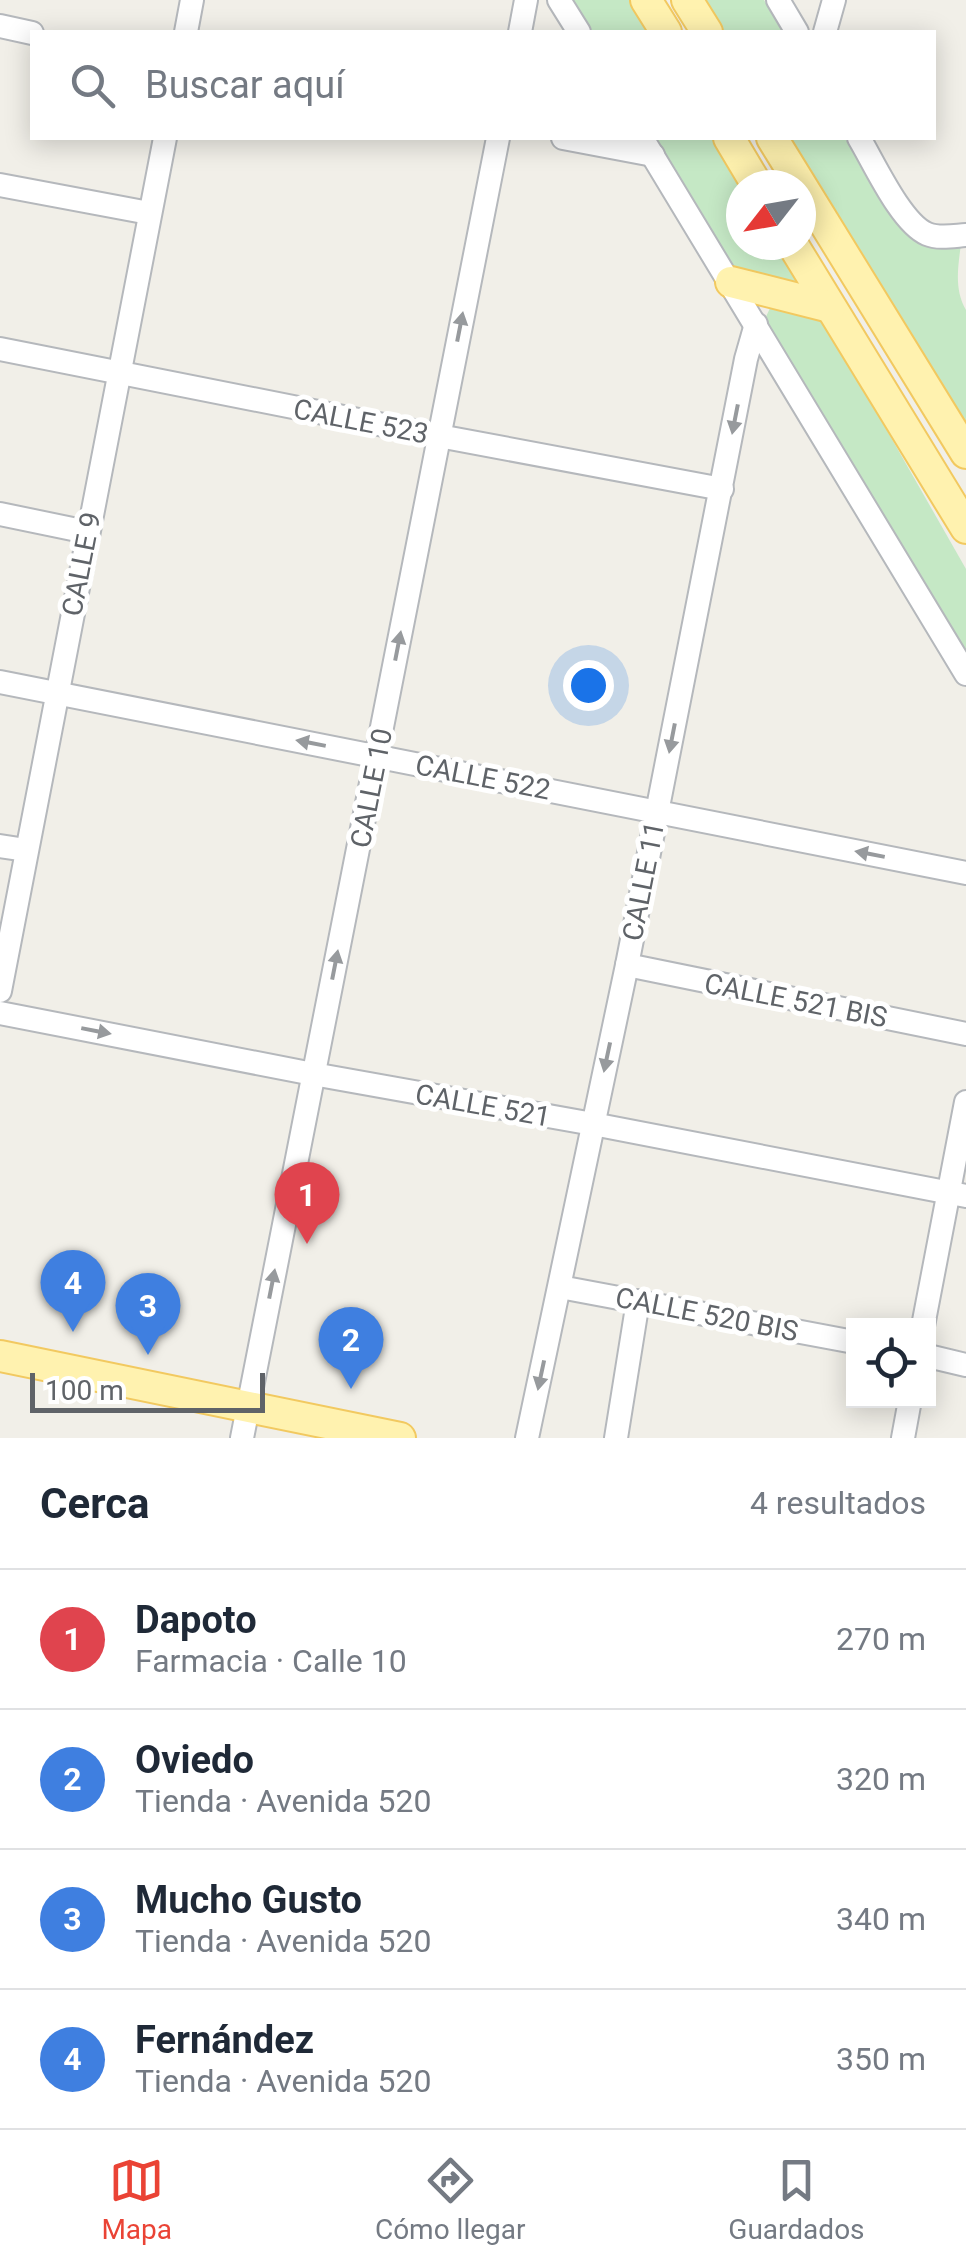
<!DOCTYPE html>
<html lang="es">
<meta charset="utf-8">
<style>
:root{--surface:#fff;--page:#f6f6f7;--text:#1f2937;--muted:#747a83;--line:#e0e1e3;--accent:#ea4335}
body{margin:0;font-family:Roboto,sans-serif;background:var(--page);color:var(--text)}
.controls{position:absolute;right:30px;bottom:30px;display:grid;overflow:hidden;border-radius:0px;box-shadow:0 5px 25px #0003}
.controls button{width:90px;height:90px;display:grid;place-items:center;padding:0;border:0;border-bottom:2px solid var(--line);background:var(--surface);color:var(--text);font:50px sans-serif}
.compass{position:absolute;left:726px;top:170px;width:90px;height:90px;border-radius:50%;background:var(--surface);box-shadow:0 5px 25px #0003;rotate:239deg}
.scale{position:absolute;left:30px;bottom:25px;width:235px;box-sizing:border-box;padding-left:10px;border:5px solid #5f6368;border-top:0;font-size:28px;line-height:35px;white-space:nowrap;color:#5f6368;-webkit-text-stroke:8px #fff;paint-order:stroke}
.you{position:absolute;left:588px;top:685px;width:35px;height:35px;margin:-25px;border:8px solid #fff;border-radius:50%;background:#1a73e8;box-shadow:0 0 0 15px #1a73e833}
.badge{display:grid;place-items:center;width:65px;height:65px;border-radius:50%;background:var(--accent);color:#fff;font-size:32px;font-weight:700}
.pin{position:absolute;translate:-50% -82px;filter:drop-shadow(0 2px 5px #0008)}
.pin::after{content:'';position:absolute;top:52px;width:35px;height:30px;background:inherit;clip-path:polygon(0 0,100% 0,50% 100%)}
.list{margin:0;padding:0;list-style:none}
h2{display:flex;justify-content:space-between;align-items:center;height:130px;margin:0;padding:0 40px;font-size:42px}
h2 small{font-size:32px;font-weight:400;color:var(--muted)}
.list li{display:grid;grid-template-columns:65px 1fr auto;gap:30px;align-items:center;box-sizing:border-box;height:140px;padding:0 40px;border-top:2px solid var(--line)}
.list b{display:block;font-size:38px;white-space:nowrap}
.list p{margin:0;font-size:32px;white-space:nowrap;color:var(--muted)}
.list em{font-size:32px;font-style:normal;color:var(--muted)}
.icon{flex:none;width:55px;height:55px;fill:none;stroke:currentColor;stroke-width:2;stroke-linecap:round;stroke-linejoin:round}
.map{position:relative;flex:none;width:966px;height:1438px;overflow:hidden}
.search{position:absolute;background:var(--surface);box-shadow:0 5px 25px #0003;left:30px;right:30px;top:30px;height:110px;display:flex;align-items:center;gap:25px;box-sizing:border-box;padding:0 35px;border-radius:0px;color:var(--muted);font-size:38px}
.sheet{height:690px;background:var(--surface)}
nav{display:flex;justify-content:space-around;align-items:center;box-sizing:border-box;height:140px;border-top:2px solid var(--line);background:var(--surface);font-size:28px;color:var(--muted)}
nav a{display:grid;justify-items:center;gap:5px}
nav .on{color:var(--accent)}
.map>svg:first-child{display:block}
.green{fill:#c5e8c5}
.lines{fill:none;stroke-linecap:round;stroke-linejoin:round}
.minor-casing{stroke:#b5b8bc;stroke-width:26}
.major-casing{stroke:#f2c960;stroke-width:34}
.minor{stroke:#fff;stroke-width:22}
.major{stroke:#fff2af;stroke-width:30}
.oneway{fill:#979a9d}
.labels{text-anchor:middle;stroke-width:10;stroke-linejoin:round;paint-order:stroke}
.street-label{font-size:28px;fill:#5f6368;stroke:#fff}
</style>
<div class="map">
<svg width="966" height="1438" viewBox="0 0 966 1438">
<rect width="100%" height="100%" fill="#f1efe8"/>
<g class="green">
<path d="M571,0H633L652,32H590Z"/>
<path d="M702,0H764L783,32H722Z"/>
<path d="M653,138H714L741,185V245H778L805,289L732,270Z"/>
<path d="M785,138H845C860,163 894,234 920,243C931,246 948,244 961,244C958,267 954,289 966,310V438Z"/>
<path d="M772,304L824,320L966,569V671L763,323Z"/>
</g>
<g class="lines">
<defs>
<g id="minor">
<path d="M559,0L579,32"/>
<path d="M778,0L797,32"/>
<path d="M0,26L32,33"/>
<path d="M186,32L192,0"/>
<path d="M520,32L526,0"/>
<path d="M825,32L834,0"/>
<path d="M563,138L653,155"/>
<path d="M642,138L966,674"/>
<path d="M859,138C874,163 901,223 927,234C939,239 953,236 966,235"/>
<path d="M0,185L149,213"/>
<path d="M0,349L439,436L722,489"/>
<path d="M0,514L87,532"/>
<path d="M0,682L966,873"/>
<path d="M0,846L26,850"/>
<path d="M627,965L966,1034"/>
<path d="M0,991L165,138"/>
<path d="M0,1013L313,1074L593,1124L966,1196"/>
<path d="M560,1287L854,1342"/>
<path d="M923,1326L966,1102"/>
<path d="M928,1356L966,1365"/>
<path d="M242,1438L498,138"/>
<path d="M527,1438L627,965L746,359L756,324"/>
<path d="M616,1438L638,1301"/>
<path d="M903,1438L910,1400"/>
</g>
<g id="major">
<path d="M646,0L666,32"/>
<path d="M687,0L707,32"/>
<path d="M729,138L757,185"/>
<path d="M772,138L966,453"/>
<path d="M793,245L966,528"/>
<path d="M731,282L830,307"/>
<path d="M0,1356L400,1438"/>
</g>
</defs>
<use href="#minor" class="minor-casing"/>
<use href="#major" class="major-casing"/>
<use href="#minor" class="minor"/>
<use href="#major" class="major"/>
</g>
<defs><path id="oneway-solid" d="M-6-.8H1V-3.2L6.5 0L1 3.2V.8H-6Z" transform="scale(2.5)"/></defs>
<g class="oneway">
<use href="#oneway-solid" transform="translate(460 327) rotate(-79)"/>
<use href="#oneway-solid" transform="translate(735 419) rotate(101)"/>
<use href="#oneway-solid" transform="translate(398 646) rotate(-79)"/>
<use href="#oneway-solid" transform="translate(672 738) rotate(101)"/>
<use href="#oneway-solid" transform="translate(311 743) rotate(-169)"/>
<use href="#oneway-solid" transform="translate(870 854) rotate(-169)"/>
<use href="#oneway-solid" transform="translate(335 965) rotate(-79)"/>
<use href="#oneway-solid" transform="translate(96 1031) rotate(11)"/>
<use href="#oneway-solid" transform="translate(607 1057) rotate(102)"/>
<use href="#oneway-solid" transform="translate(272 1284) rotate(-79)"/>
<use href="#oneway-solid" transform="translate(541 1375) rotate(102)"/>
</g>
<g class="labels">
<g class="street-label">
<text transform="translate(361 421) rotate(11)" y="10">CALLE 523</text>
<text transform="translate(81 564) rotate(-79)" y="10">CALLE 9</text>
<text transform="translate(483 777) rotate(11)" y="10">CALLE 522</text>
<text transform="translate(371 788) rotate(-79)" y="10">CALLE 10</text>
<text transform="translate(643 881) rotate(-79)" y="10">CALLE 11</text>
<text transform="translate(796 1000) rotate(11)" y="10">CALLE 521 BIS</text>
<text transform="translate(483 1105) rotate(10)" y="10">CALLE 521</text>
<text transform="translate(707 1314) rotate(11)" y="10">CALLE 520 BIS</text>
</g>
</g>
</svg>
<div class="controls">
<button><svg class="icon" aria-label="locate" viewBox="0 0 24 24"><circle cx="12" cy="12" r="6"/><path d="M12 2v4M12 18v4M2 12h4M18 12h4"/></svg></button>
</div>
<svg class="compass" viewBox="-18 -18 36 36"><path d="M0-13l5 13h-10z" fill="#e53935"/><path d="M0 13l5-13h-10z" fill="#747a83"/></svg>
<div class="scale">100 m</div>
<div class="you"></div>
<div class="pin badge" style="left:307px;top:1244px;background:#e0444e">1</div>
<div class="pin badge" style="left:351px;top:1389px;background:#3f7fe0">2</div>
<div class="pin badge" style="left:148px;top:1355px;background:#3f7fe0">3</div>
<div class="pin badge" style="left:73px;top:1332px;background:#3f7fe0">4</div>
<div class="search"><svg class="icon" aria-label="search" viewBox="0 0 24 24"><circle cx="10" cy="10" r="6"/><path d="M15 15l6 6"/></svg>Buscar aquí</div>
</div>
<section class="sheet">
<h2>Cerca<small>4 resultados</small></h2>
<ul class="list">
<li><span class="badge" style="background:#e0444e">1</span><div><b>Dapoto</b><p>Farmacia · Calle 10</p></div><em>270 m</em></li>
<li><span class="badge" style="background:#3f7fe0">2</span><div><b>Oviedo</b><p>Tienda · Avenida 520</p></div><em>320 m</em></li>
<li><span class="badge" style="background:#3f7fe0">3</span><div><b>Mucho Gusto</b><p>Tienda · Avenida 520</p></div><em>340 m</em></li>
<li><span class="badge" style="background:#3f7fe0">4</span><div><b>Fernández</b><p>Tienda · Avenida 520</p></div><em>350 m</em></li>
</ul>
</section>
<nav>
<a class="on"><svg class="icon" aria-label="map" viewBox="0 0 24 24"><path d="M3 6l6-2 6 2 6-2v14l-6 2-6-2-6 2zM9 4v14M15 6v14"/></svg>Mapa</a>
<a><svg class="icon" aria-label="directions" viewBox="0 0 24 24"><path d="M12 3l9 9-9 9-9-9zM9 14v-3h6M13 9l2 2-2 2"/></svg>Cómo llegar</a>
<a><svg class="icon" aria-label="saved" viewBox="0 0 24 24"><path d="M7 4h10v16l-5-4-5 4z"/></svg>Guardados</a>
</nav>
